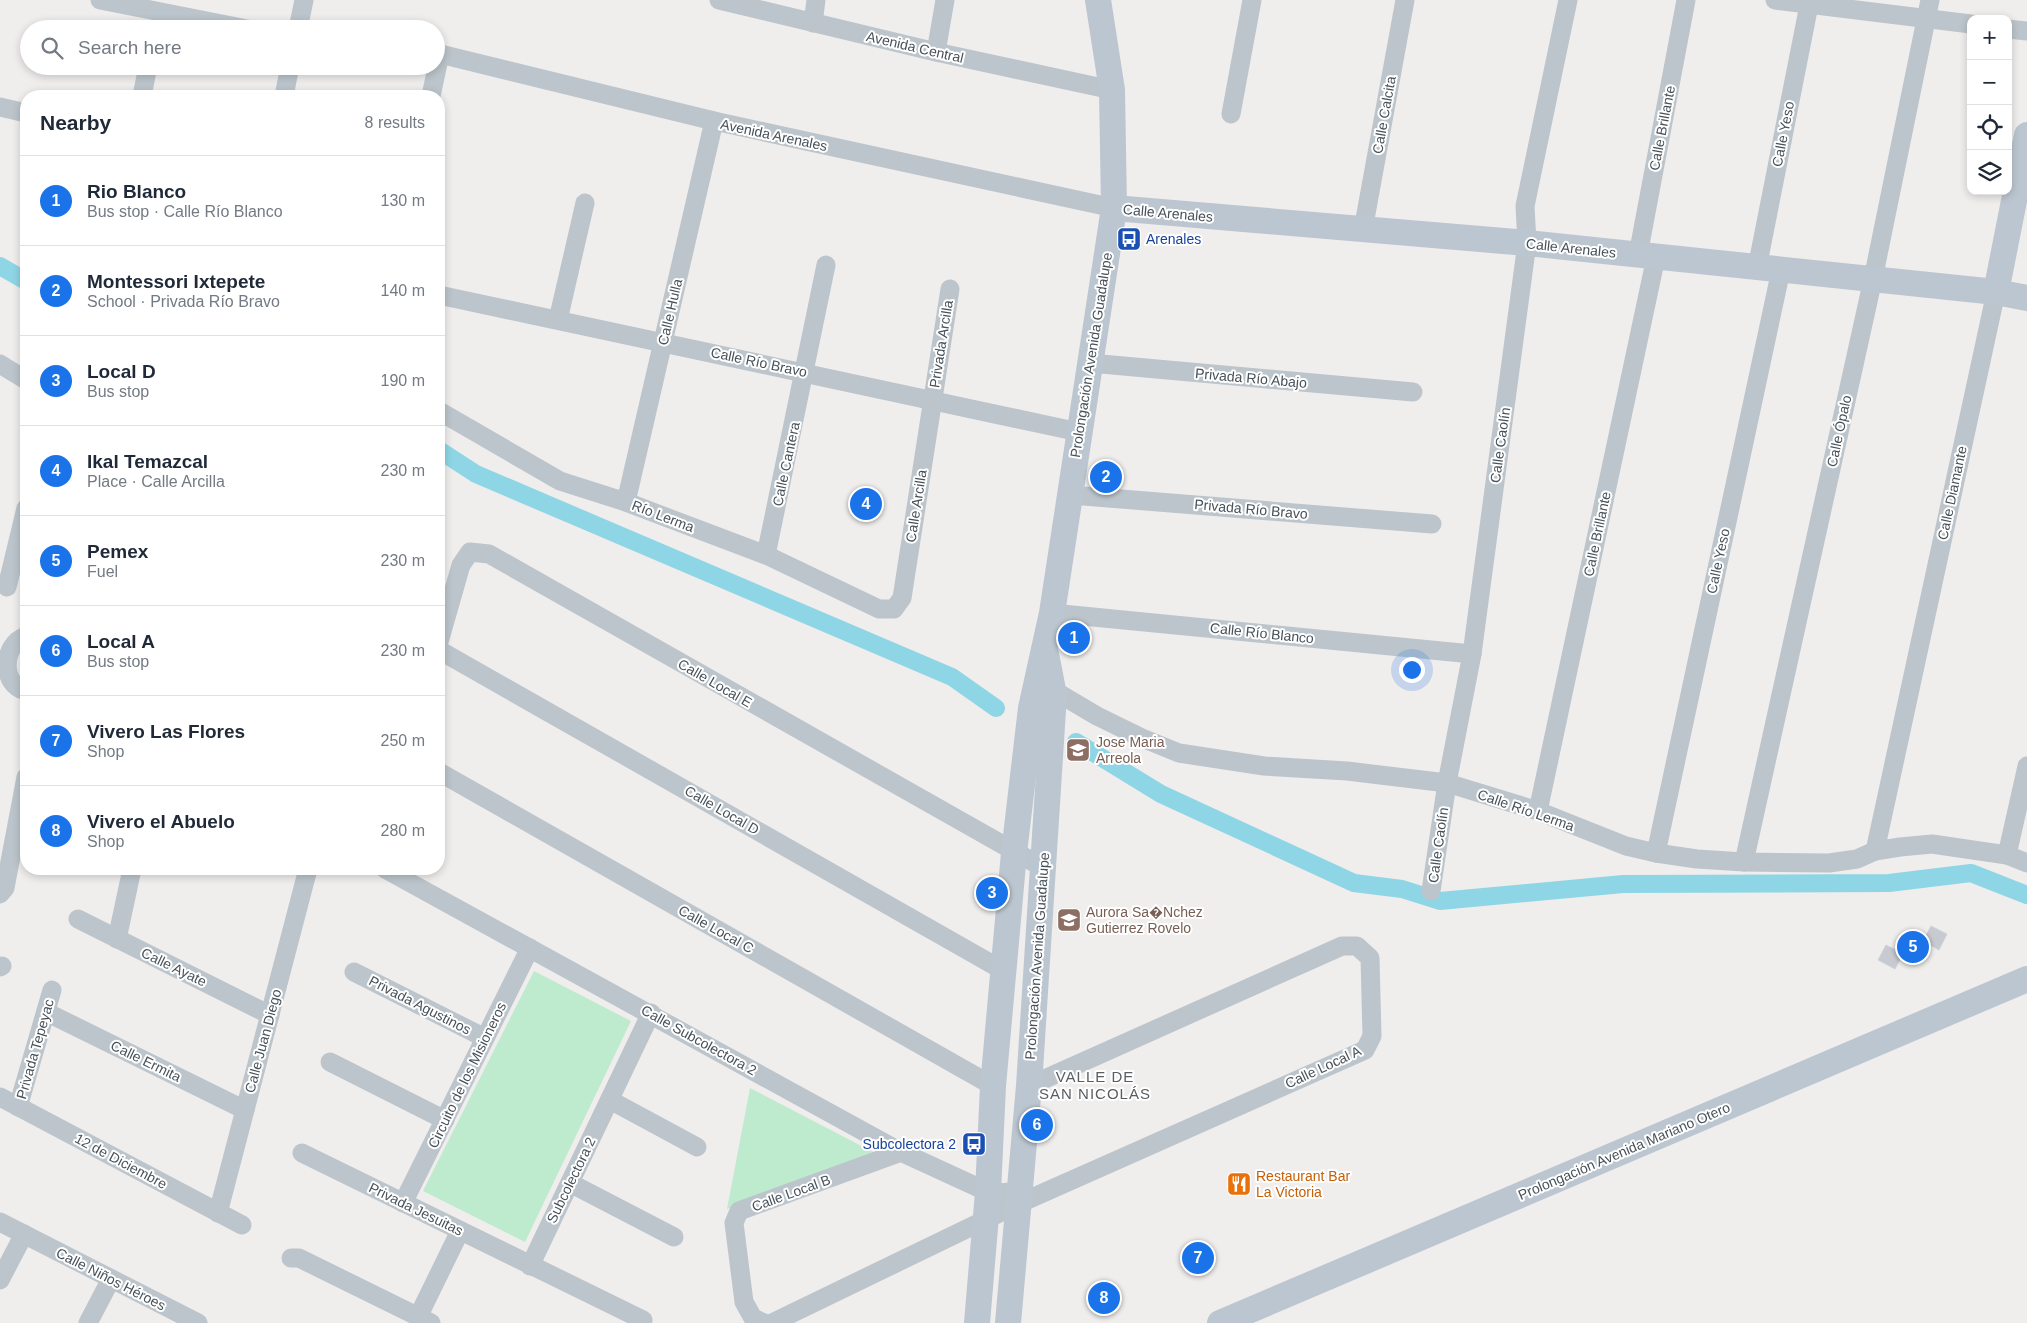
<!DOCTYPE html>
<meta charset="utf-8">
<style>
:root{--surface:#fff;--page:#f6f6f7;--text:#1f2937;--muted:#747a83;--line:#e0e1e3;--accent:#1a73e8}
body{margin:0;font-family:Arial,sans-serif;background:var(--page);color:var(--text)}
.controls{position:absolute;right:15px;top:15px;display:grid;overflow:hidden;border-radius:10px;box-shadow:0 2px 8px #0003}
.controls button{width:45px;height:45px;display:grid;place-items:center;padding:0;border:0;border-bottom:1px solid var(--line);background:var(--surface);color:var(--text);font:25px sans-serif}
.you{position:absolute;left:1411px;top:669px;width:18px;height:18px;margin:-12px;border:4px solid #fff;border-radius:50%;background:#1a73e8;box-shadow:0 0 0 8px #1a73e833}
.badge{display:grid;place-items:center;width:32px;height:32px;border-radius:50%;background:var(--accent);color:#fff;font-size:16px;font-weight:700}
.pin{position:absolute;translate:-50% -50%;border:2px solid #fff;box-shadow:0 1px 5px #0006}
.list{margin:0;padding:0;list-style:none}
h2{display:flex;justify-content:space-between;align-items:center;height:65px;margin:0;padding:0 20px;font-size:21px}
h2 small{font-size:16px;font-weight:400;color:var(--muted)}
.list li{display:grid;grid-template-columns:32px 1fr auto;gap:15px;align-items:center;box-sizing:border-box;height:90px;padding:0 20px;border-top:1px solid var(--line)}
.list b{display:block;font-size:19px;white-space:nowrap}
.list p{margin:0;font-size:16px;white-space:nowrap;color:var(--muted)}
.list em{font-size:16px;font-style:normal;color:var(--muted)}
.icon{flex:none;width:28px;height:28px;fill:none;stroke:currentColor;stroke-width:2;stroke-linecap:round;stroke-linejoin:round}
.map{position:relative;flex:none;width:2027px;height:1323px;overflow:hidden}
.search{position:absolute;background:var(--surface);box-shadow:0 2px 8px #0003;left:20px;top:20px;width:425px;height:55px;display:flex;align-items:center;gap:12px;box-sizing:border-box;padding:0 18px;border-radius:28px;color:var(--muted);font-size:19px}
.panel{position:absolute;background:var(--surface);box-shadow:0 2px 8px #0003;left:20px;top:90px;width:425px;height:785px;border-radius:20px}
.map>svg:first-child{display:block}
.green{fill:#beebce}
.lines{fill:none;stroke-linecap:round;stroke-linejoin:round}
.canal{stroke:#8ed6e5;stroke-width:18}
.building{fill:#c7cad0;stroke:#d1d4d8}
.street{stroke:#bcc5cb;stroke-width:19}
.secondary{stroke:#bcc6d0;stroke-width:26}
.labels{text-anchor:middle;stroke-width:4;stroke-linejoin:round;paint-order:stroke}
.street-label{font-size:14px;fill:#475159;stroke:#fff}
.transit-label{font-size:14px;fill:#164399;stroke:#fff;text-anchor:start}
.education-label{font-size:14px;fill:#785e54;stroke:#fff;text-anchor:start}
.food-label{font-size:14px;fill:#c56008;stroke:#fff;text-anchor:start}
.neighbourhood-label{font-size:15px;letter-spacing:1px;fill:#5a5e62;stroke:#fff}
</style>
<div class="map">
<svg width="2027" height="1323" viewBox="0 0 2027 1323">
<rect width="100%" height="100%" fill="#f0eded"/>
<g class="green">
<path d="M534,971L631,1021L525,1242L423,1191Z"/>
<path d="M750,1088L873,1152L727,1209Z"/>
</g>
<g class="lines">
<g class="canal">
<path d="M0,266L26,281"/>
<path d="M439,450L476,474L952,677L996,708"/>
<path d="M1076,742L1161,794L1354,883L1402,889L1440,901L1623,884L1889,883L1971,873L2027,895"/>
</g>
</g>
<path class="building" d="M1931,926L1947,934L1939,950L1927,943L1919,960L1904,952L1895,969L1878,960L1886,945L1898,951L1908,934L1923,941Z"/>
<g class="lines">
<g class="street">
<path d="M100,0L247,29"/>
<path d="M719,0L936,52L1112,90"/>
<path d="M1775,0L1971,24"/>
<path d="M813,23L816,0"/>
<path d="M298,29L304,0"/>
<path d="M2008,29L2027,31"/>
<path d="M936,52L945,0"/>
<path d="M436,53L714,121L1114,208"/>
<path d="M142,96L148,66"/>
<path d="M284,96L290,66"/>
<path d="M431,96L440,54"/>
<path d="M0,107L26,113"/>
<path d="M1231,114L1252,0"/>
<path d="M1363,230L1405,0"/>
<path d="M1638,255L1686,0"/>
<path d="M1757,268L1810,0"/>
<path d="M439,295L1079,432"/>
<path d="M558,320L585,203"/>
<path d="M1090,363L1413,392"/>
<path d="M0,364L26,380"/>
<path d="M439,411L560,481L626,502L766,555L879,609H894L902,598L950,289"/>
<path d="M1071,495L1432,524"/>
<path d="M626,502L714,121"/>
<path d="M766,555L826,265"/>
<path d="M7,587L26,508"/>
<path d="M1052,613L1472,654"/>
<path d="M26,636C2,644 0,685 26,691"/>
<path d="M439,642L461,565L470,552L489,554L1042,867"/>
<path d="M439,650L1004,971"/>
<path d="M1043,688L1053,690L1097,716L1142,738L1179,753L1264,766L1347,771L1447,783L1538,811L1626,846L1656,853L1697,859L1744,862L1829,863L1857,859L1875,851L1900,847L1932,844L2007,855L2027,863"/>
<path d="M439,772L993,1086"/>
<path d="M1538,811L1656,257"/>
<path d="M1875,851L1996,292"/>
<path d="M1656,853L1781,270"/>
<path d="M2007,855L2027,766"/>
<path d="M1744,862L1873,279L1930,0"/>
<path d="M385,869L901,1152L988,1192L999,1193L1020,1191"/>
<path d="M1431,891L1447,783L1472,654L1527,243L1525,206L1568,0"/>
<path d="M0,894L5,888L26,777"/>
<path d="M78,919L270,1015"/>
<path d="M117,939L132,869"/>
<path d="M0,967L2,966"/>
<path d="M354,972L485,1038"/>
<path d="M46,1012L245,1110"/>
<path d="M330,1062L445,1120"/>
<path d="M0,1097L242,1225"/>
<path d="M610,1100L697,1147"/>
<path d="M18,1107L52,990"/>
<path d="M302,1153L643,1320"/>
<path d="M570,1183L674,1237"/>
<path d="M403,1203L530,948"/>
<path d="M218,1213L308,869"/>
<path d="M0,1222L198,1323"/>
<path d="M291,1258H299L431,1323"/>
<path d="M530,1266L651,1013"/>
<path d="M0,1280L24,1234"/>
<path d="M418,1317L460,1231"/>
<path d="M88,1323L111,1279"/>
<path d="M764,1323L753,1318L744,1302L734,1223L739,1211L901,1152"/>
<path d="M772,1323L1018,1204L1365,1050L1372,1036L1370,958L1357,946H1342L1029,1086"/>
</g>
<g class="secondary">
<path d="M1114,208L1527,243L1996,292L2027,298"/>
<path d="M1996,292L2027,135"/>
<path d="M977,1323L988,1192L993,1086L1014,853L1031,708L1052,613L1114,208L1112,90L1098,0"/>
<path d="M1008,1323L1029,1086L1053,710V690L1046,654"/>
<path d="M1220,1323L2027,979"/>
</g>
</g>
<defs>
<symbol id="bus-square" viewBox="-11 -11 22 22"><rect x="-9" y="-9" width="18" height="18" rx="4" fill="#1a4fb4" stroke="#fff"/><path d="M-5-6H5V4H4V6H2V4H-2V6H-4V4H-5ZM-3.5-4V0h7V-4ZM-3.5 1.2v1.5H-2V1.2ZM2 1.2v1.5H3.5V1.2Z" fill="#fff"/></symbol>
<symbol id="school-square" viewBox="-11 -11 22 22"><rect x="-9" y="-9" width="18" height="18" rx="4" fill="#8d6e63" stroke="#fff"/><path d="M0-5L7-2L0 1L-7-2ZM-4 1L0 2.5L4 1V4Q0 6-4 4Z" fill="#fff"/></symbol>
<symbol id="restaurant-square" viewBox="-11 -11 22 22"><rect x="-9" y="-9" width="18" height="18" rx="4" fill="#e8710a" stroke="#fff"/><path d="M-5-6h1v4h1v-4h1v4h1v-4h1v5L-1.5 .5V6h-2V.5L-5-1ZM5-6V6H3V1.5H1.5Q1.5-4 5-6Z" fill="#fff"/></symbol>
</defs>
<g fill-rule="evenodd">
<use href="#bus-square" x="1115" y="225" width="28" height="28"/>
<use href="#school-square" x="1064" y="736" width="28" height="28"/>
<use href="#school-square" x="1055" y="906" width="28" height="28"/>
<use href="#bus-square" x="960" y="1130" width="28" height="28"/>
<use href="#restaurant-square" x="1225" y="1170" width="28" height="28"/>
</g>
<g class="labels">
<g class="street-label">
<text transform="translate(915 47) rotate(13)" y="5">Avenida Central</text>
<text transform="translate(1384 115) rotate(-80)" y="5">Calle Calcita</text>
<text transform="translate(1662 128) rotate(-79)" y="5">Calle Brillante</text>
<text transform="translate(1783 134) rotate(-79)" y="5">Calle Yeso</text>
<text transform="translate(774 135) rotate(12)" y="5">Avenida Arenales</text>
<text transform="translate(1168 213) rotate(5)" y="5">Calle Arenales</text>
<text transform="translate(1571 248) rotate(6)" y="5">Calle Arenales</text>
<text transform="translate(670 312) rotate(-77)" y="5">Calle Hulla</text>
<text transform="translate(941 344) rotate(-81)" y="5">Privada Arcilla</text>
<text transform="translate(1091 355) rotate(-81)" y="5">Prolongación Avenida Guadalupe</text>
<text transform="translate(759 362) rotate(12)" y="5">Calle Río Bravo</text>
<text transform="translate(1251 378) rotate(5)" y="5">Privada Río Abajo</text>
<text transform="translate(1839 431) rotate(-78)" y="5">Calle Ópalo</text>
<text transform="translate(1500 445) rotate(-82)" y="5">Calle Caolín</text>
<text transform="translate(786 464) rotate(-78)" y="5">Calle Cantera</text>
<text transform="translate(1952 493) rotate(-78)" y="5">Calle Diamante</text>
<text transform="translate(916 506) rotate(-81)" y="5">Calle Arcilla</text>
<text transform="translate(1251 509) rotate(5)" y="5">Privada Río Bravo</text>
<text transform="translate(663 516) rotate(21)" y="5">Río Lerma</text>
<text transform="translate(1597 534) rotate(-78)" y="5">Calle Brillante</text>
<text transform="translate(1718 561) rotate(-78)" y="5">Calle Yeso</text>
<text transform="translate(1262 633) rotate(6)" y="5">Calle Río Blanco</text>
<text transform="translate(715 683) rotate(30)" y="5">Calle Local E</text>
<text transform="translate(722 810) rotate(30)" y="5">Calle Local D</text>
<text transform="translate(1526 810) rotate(19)" y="5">Calle Río Lerma</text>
<text transform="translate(1438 845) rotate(-82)" y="5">Calle Caolín</text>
<text transform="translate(716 929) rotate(29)" y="5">Calle Local C</text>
<text transform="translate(1037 956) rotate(-86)" y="5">Prolongación Avenida Guadalupe</text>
<text transform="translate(174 967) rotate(26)" y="5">Calle Ayate</text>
<text transform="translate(420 1005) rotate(27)" y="5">Privada Agustinos</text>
<text transform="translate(699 1040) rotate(29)" y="5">Calle Subcolectora 2</text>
<text transform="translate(263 1041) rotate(-75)" y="5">Calle Juan Diego</text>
<text transform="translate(35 1049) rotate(-74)" y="5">Privada Tepeyac</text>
<text transform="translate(146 1061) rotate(26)" y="5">Calle Ermita</text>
<text transform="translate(1323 1067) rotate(-25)" y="5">Calle Local A</text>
<text transform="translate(467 1075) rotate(-64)" y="5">Circuito de los Misioneros</text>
<text transform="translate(1624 1151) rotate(-23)" y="5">Prolongación Avenida Mariano Otero</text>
<text transform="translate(121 1161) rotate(28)" y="5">12 de Diciembre</text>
<text transform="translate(571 1180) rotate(-64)" y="5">Subcolectora 2</text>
<text transform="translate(791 1193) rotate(-20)" y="5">Calle Local B</text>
<text transform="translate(416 1209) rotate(26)" y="5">Privada Jesuitas</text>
<text transform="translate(111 1279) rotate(27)" y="5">Calle Niños Héroes</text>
</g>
<g class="transit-label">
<text x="1146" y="244">Arenales</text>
<text x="956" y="1149" text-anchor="end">Subcolectora 2</text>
</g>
<g class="education-label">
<text x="1096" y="747">Jose Maria<tspan x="1096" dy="16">Arreola</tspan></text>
<text x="1086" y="917">Aurora Sa�Nchez<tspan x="1086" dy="16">Gutierrez Rovelo</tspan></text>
</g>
<g class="food-label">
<text x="1256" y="1181">Restaurant Bar<tspan x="1256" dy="16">La Victoria</tspan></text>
</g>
<g class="neighbourhood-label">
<text x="1095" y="1082">VALLE DE<tspan x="1095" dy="17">SAN NICOLÁS</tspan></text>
</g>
</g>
</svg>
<div class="controls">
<button>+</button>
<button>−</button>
<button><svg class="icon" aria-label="locate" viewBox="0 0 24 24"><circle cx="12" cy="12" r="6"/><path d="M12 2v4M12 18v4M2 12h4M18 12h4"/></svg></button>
<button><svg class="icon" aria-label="layers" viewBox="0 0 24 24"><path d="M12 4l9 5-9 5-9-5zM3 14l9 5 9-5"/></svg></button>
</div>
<div class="you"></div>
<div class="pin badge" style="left:1074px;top:638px">1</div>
<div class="pin badge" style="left:1106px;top:477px">2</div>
<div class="pin badge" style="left:992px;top:893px">3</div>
<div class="pin badge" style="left:866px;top:504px">4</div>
<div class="pin badge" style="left:1913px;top:947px">5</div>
<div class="pin badge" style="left:1037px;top:1125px">6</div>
<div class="pin badge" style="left:1198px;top:1258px">7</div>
<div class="pin badge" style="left:1104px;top:1298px">8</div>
<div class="search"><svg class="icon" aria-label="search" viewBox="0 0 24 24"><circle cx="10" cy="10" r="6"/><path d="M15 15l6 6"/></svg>Search here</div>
<section class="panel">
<h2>Nearby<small>8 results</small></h2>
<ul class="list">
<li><span class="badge">1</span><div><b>Rio Blanco</b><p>Bus stop · Calle Río Blanco</p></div><em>130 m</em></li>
<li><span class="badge">2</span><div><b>Montessori Ixtepete</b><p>School · Privada Río Bravo</p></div><em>140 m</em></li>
<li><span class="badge">3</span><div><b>Local D</b><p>Bus stop</p></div><em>190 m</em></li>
<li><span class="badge">4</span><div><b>Ikal Temazcal</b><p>Place · Calle Arcilla</p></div><em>230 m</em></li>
<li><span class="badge">5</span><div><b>Pemex</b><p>Fuel</p></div><em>230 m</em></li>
<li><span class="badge">6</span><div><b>Local A</b><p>Bus stop</p></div><em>230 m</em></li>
<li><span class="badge">7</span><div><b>Vivero Las Flores</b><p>Shop</p></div><em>250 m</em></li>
<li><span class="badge">8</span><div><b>Vivero el Abuelo</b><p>Shop</p></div><em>280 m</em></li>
</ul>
</section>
</div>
